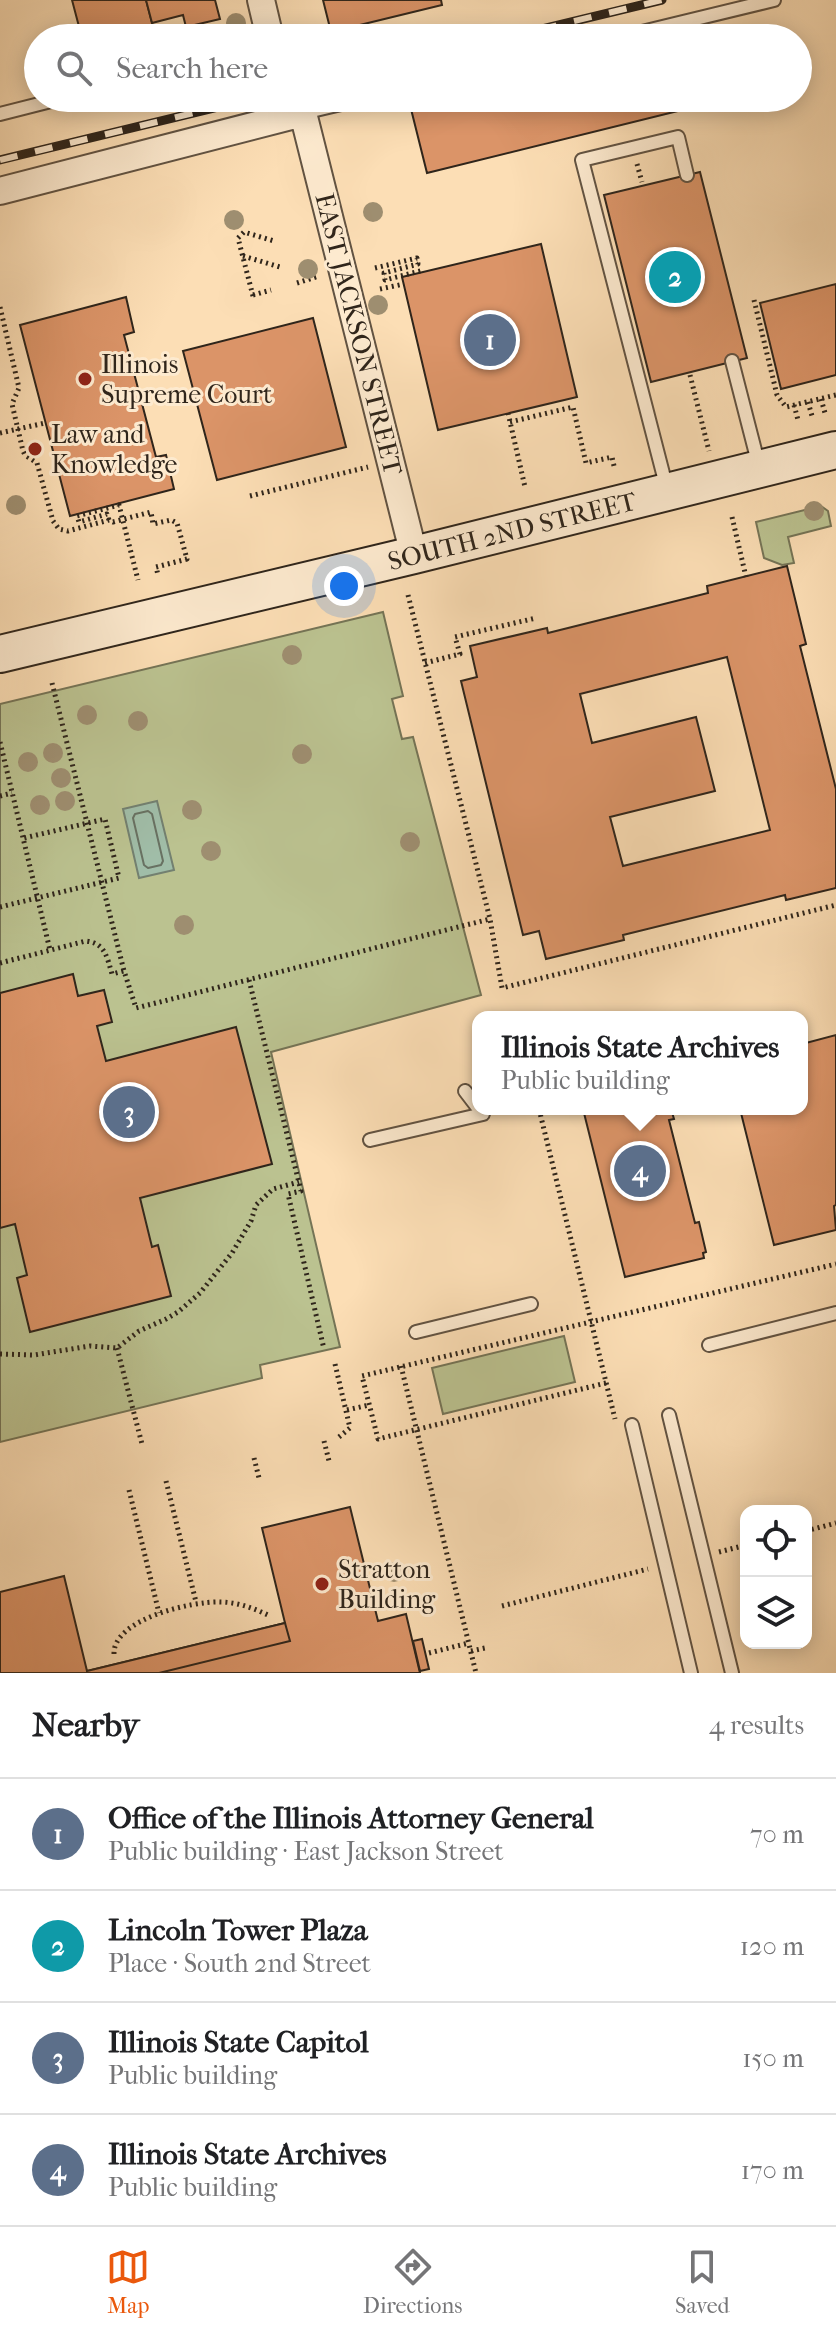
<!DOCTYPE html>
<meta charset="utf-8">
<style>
:root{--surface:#fff;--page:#f2f2f2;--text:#202124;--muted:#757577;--line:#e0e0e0;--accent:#ea580c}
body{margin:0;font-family:"IM FELL French Canon",serif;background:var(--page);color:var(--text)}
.controls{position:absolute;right:24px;bottom:24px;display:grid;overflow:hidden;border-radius:16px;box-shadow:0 4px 20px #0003}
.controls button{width:72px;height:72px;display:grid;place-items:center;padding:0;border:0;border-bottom:2px solid var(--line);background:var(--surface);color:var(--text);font:40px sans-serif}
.you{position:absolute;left:344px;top:586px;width:28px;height:28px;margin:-20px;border:6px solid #fff;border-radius:50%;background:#1a73e8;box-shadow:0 0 0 12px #1a73e833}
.badge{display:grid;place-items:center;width:52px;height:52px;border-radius:50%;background:var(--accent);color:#fff;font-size:26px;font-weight:700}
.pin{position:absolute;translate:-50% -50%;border:4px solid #fff;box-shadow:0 2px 8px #0006}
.popup{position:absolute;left:472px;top:1011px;width:336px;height:104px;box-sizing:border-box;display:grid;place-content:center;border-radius:16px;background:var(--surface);filter:drop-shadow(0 2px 6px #0005);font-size:26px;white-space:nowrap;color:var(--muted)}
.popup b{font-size:30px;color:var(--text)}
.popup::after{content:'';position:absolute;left:50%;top:100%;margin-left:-16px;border:16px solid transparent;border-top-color:var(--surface)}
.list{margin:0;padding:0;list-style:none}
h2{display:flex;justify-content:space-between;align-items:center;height:104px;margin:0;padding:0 32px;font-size:34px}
h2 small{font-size:26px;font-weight:400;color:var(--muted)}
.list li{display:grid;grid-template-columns:52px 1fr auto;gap:24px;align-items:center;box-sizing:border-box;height:112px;padding:0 32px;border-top:2px solid var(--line)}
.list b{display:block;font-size:30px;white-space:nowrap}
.list p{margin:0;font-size:26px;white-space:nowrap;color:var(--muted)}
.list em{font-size:26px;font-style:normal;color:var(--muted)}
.icon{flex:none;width:44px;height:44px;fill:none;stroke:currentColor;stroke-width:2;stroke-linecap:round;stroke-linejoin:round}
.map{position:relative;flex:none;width:836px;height:1673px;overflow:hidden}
.search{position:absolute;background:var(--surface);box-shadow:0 4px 20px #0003;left:24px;right:24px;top:24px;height:88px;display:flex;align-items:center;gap:20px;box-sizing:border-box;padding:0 28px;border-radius:44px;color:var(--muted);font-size:30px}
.sheet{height:552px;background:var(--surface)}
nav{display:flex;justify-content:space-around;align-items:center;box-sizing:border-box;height:112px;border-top:2px solid var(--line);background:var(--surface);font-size:22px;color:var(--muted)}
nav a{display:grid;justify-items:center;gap:4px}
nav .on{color:var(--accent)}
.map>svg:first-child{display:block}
.green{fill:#bbc290;stroke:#757456;stroke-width:2}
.water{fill:#a0bda8;stroke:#738070;stroke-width:2}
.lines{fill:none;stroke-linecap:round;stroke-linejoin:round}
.shore{stroke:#687162;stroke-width:2}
.building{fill:#db9468;stroke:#2f251b;stroke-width:2;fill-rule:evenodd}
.service-casing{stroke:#625342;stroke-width:16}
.minor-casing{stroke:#625342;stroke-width:30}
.secondary-casing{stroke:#2f251b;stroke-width:40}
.path{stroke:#2f251b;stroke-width:5;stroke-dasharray:2 4;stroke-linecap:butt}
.service{stroke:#fdeacf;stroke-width:12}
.minor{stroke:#fdeacf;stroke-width:26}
.secondary{stroke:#fdeacf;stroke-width:36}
.rail-casing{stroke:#2f251b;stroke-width:9}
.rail{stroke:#fdeacf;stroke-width:6;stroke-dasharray:18;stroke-linecap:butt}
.tree{fill:#9e8e70}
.poi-dot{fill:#8f2418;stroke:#fdeacf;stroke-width:3}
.labels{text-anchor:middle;stroke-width:6;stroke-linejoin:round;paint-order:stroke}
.street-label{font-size:26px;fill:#2f251b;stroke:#fdeacf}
.poi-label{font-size:26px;fill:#2f251b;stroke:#fdeacf;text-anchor:start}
</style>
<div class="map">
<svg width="836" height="1673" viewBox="0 0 836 1673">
<rect width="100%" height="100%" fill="#fcdeb5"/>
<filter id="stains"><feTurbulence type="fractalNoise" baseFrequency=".0025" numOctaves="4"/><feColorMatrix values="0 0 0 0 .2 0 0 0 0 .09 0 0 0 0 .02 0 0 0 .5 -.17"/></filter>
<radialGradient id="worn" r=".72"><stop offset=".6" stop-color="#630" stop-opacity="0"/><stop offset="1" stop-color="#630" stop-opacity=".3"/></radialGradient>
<g class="green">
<path d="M821,506L828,511L831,526L788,537L794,563L782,565L764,558L756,522Z"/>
<path d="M383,612L403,696L392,699L402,739L413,737L481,995L271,1052L340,1347L260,1365L262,1378L0,1442V704Z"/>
<path d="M564,1336L575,1382L443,1414L432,1368Z"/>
</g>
<path class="water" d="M157,801L174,870L139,878L123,809Z"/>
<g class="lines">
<path class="shore" d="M148,811L152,814L163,861L161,865L148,868L144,865L133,818L135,814Z"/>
</g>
<g class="building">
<path d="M72,0H146L156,38H82Z"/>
<path d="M146,0H215L220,19L186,27L183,15L152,23Z"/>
<path d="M323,0H441L442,5L331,32Z"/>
<path d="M423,98H683L686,109L427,173L409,101Z"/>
<path d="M700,172L747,358L651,382L604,195Z"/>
<path d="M541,244L577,397L438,430L402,277Z"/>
<path d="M836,284V375L781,389L760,303Z"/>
<path d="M126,297L134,332L124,335L156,457L166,455L174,489L70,516L20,325Z"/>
<path d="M313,318L346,447L217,480L183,351Z"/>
<path d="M787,566L806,644L800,646L836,789V888L786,900L785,895L623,935L624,940L546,959L539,931L523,935L461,681L477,677L470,646L547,628L548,633L708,593L707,586ZM727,657L770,830L623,866L610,817L715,791L696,717L592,743L580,694Z"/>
<path d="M73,974L78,996L104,990L112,1022L97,1026L106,1061L236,1027L272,1164L140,1198L152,1247L158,1245L171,1296L30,1332L17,1278L27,1275L15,1224L0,1228V993Z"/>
<path d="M836,1035V1205L834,1206L836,1230L774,1245L740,1109H802V1044Z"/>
<path d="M583,1109H671L674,1119L669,1120L695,1223L699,1222L706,1252L703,1253L704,1258L625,1277Z"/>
<path d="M350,1507L378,1621L406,1614L420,1673H0V1592L64,1576L87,1671L285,1623L262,1528Z"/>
<path d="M285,1623L290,1641L159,1673H87V1671Z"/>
<path d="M422,1639L429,1669L420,1671L413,1641Z"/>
</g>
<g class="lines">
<defs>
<g id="service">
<path d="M617,38L774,0"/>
<path d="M303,113L367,98"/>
<path d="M0,114L63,98"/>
<path d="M732,361L759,466"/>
<path d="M667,489L582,160L678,137L687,175"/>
<path d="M465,1091L478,1108"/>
<path d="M370,1140L483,1114L479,1109"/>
<path d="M416,1332L531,1304"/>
<path d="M709,1345L836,1313"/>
<path d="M669,1415L732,1673"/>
<path d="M632,1425L691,1673"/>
</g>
<g id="minor">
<path d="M261,0L270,38"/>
<path d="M0,191L303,113L414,555"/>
</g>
<path id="secondary" d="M0,654L414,555L836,450"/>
</defs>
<use href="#service" class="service-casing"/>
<use href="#minor" class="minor-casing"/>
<use href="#secondary" class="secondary-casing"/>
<g class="path">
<path d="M637,164L642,182"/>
<path d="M243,256L280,267"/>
<path d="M375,268L417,258L418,264L384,273L385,280L424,270"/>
<path d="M297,283L319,276"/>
<path d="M380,289L404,284"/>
<path d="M253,295L271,290"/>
<path d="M253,296L238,238L244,232L274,241"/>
<path d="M754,300L777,395L786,407L836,395"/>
<path d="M0,307L19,388L12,404L23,451L25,455L37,463L53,521L59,529L68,531L109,520L113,522L151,512L153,524L171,520L177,523L187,559L156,567L158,575"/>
<path d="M690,375L709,451"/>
<path d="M821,399L825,413"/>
<path d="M808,402L812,416"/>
<path d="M794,405L798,420"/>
<path d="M508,413L525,487"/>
<path d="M510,422L573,407L586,463L612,457L614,466"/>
<path d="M0,433L45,423"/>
<path d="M250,496L368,467"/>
<path d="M732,517L746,577"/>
<path d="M109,520L107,514L79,522L77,516L119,505L138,580"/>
<path d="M408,595L490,919L502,988L836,905"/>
<path d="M425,663L460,654L455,637L536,618"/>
<path d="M52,683L124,971"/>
<path d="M0,742L50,950"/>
<path d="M0,796L12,793"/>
<path d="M0,907L119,878L105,819L24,838"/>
<path d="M0,963L86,941C105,943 107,957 112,974L124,971L136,1008L490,919"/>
<path d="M249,980L301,1191L288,1194L324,1349"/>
<path d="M539,1109L615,1419"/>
<path d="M117,1348L142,1444"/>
<path d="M0,1354L34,1355L90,1346L117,1348L139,1331L166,1319L178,1312L200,1293L232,1253L251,1221L256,1205L273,1189L299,1182"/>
<path d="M335,1364L350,1428L339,1437"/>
<path d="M401,1366L476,1673"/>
<path d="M606,1383L378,1439L362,1376L836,1264"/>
<path d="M347,1410L369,1405"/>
<path d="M324,1441L329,1461"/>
<path d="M254,1458L259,1478"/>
<path d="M166,1481L196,1602"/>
<path d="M129,1490L159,1613"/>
<path d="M806,1531L836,1523"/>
<path d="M719,1552L746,1545"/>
<path d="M502,1606L648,1569"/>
<path d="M471,1651L485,1648"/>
<path d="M429,1653L469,1643"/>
<path d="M114,1654C113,1619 192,1601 220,1602C237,1602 253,1608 268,1615"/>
</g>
<use href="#service" class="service"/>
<use href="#minor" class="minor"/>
<use href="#secondary" class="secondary"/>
<defs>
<g id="rail">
<path d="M504,38L662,0"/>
<path d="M0,160L255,98"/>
</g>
</defs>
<use href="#rail" class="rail-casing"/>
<use href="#rail" class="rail"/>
</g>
<g class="tree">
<circle cx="236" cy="23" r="10"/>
<circle cx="373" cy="212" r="10"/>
<circle cx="234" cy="220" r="10"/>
<circle cx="308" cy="269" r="10"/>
<circle cx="378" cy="305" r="10"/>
<circle cx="16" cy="505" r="10"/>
<circle cx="814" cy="511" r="10"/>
<circle cx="292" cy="655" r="10"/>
<circle cx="87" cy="715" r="10"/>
<circle cx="138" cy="721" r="10"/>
<circle cx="53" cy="753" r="10"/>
<circle cx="302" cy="754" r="10"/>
<circle cx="28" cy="762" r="10"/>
<circle cx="61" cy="778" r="10"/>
<circle cx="65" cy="801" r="10"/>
<circle cx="40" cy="805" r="10"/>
<circle cx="192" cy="810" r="10"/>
<circle cx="410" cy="842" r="10"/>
<circle cx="211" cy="851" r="10"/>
<circle cx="184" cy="925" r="10"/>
<circle cx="394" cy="1572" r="10"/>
</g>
<g class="poi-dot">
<circle cx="85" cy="379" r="8"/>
<circle cx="35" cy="449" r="8"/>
<circle cx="322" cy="1584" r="8"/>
</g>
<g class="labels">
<g class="street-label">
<text transform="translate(359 334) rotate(76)" y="9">EAST JACKSON STREET</text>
<text transform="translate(512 531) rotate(-14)" y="9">SOUTH 2ND STREET</text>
</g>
<g class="poi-label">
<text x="101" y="373">Illinois<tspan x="101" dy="30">Supreme Court</tspan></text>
<text x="51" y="443">Law and<tspan x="51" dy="30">Knowledge</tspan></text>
<text x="338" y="1578">Stratton<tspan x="338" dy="30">Building</tspan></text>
</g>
</g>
<rect width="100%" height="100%" filter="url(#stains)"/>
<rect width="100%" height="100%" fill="url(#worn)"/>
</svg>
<div class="controls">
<button><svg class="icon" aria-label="locate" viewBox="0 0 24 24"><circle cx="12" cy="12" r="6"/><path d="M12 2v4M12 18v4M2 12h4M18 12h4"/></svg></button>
<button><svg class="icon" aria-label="layers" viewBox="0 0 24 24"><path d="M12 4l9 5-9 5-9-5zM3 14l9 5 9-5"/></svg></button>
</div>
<div class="you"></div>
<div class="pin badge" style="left:490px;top:340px;background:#5c6f8a">1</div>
<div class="pin badge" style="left:675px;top:277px;background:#0f9aa8">2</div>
<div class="pin badge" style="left:129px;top:1112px;background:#5c6f8a">3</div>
<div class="pin badge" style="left:640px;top:1171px;background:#5c6f8a">4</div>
<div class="popup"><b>Illinois State Archives</b>Public building</div>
<div class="search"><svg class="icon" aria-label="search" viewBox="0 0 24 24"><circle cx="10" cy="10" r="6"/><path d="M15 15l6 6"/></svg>Search here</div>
</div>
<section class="sheet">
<h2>Nearby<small>4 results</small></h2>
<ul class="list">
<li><span class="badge" style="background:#5c6f8a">1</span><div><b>Office of the Illinois Attorney General</b><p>Public building · East Jackson Street</p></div><em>70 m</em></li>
<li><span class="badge" style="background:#0f9aa8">2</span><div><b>Lincoln Tower Plaza</b><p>Place · South 2nd Street</p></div><em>120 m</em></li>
<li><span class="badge" style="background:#5c6f8a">3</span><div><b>Illinois State Capitol</b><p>Public building</p></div><em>150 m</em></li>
<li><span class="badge" style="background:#5c6f8a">4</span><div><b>Illinois State Archives</b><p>Public building</p></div><em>170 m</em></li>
</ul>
</section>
<nav>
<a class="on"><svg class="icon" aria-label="map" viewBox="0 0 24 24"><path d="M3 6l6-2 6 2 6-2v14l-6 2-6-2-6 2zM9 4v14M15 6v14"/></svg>Map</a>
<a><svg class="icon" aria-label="directions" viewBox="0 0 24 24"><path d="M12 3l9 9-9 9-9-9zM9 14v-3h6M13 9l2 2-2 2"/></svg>Directions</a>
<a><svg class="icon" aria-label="saved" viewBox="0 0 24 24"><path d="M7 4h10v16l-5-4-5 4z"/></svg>Saved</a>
</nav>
